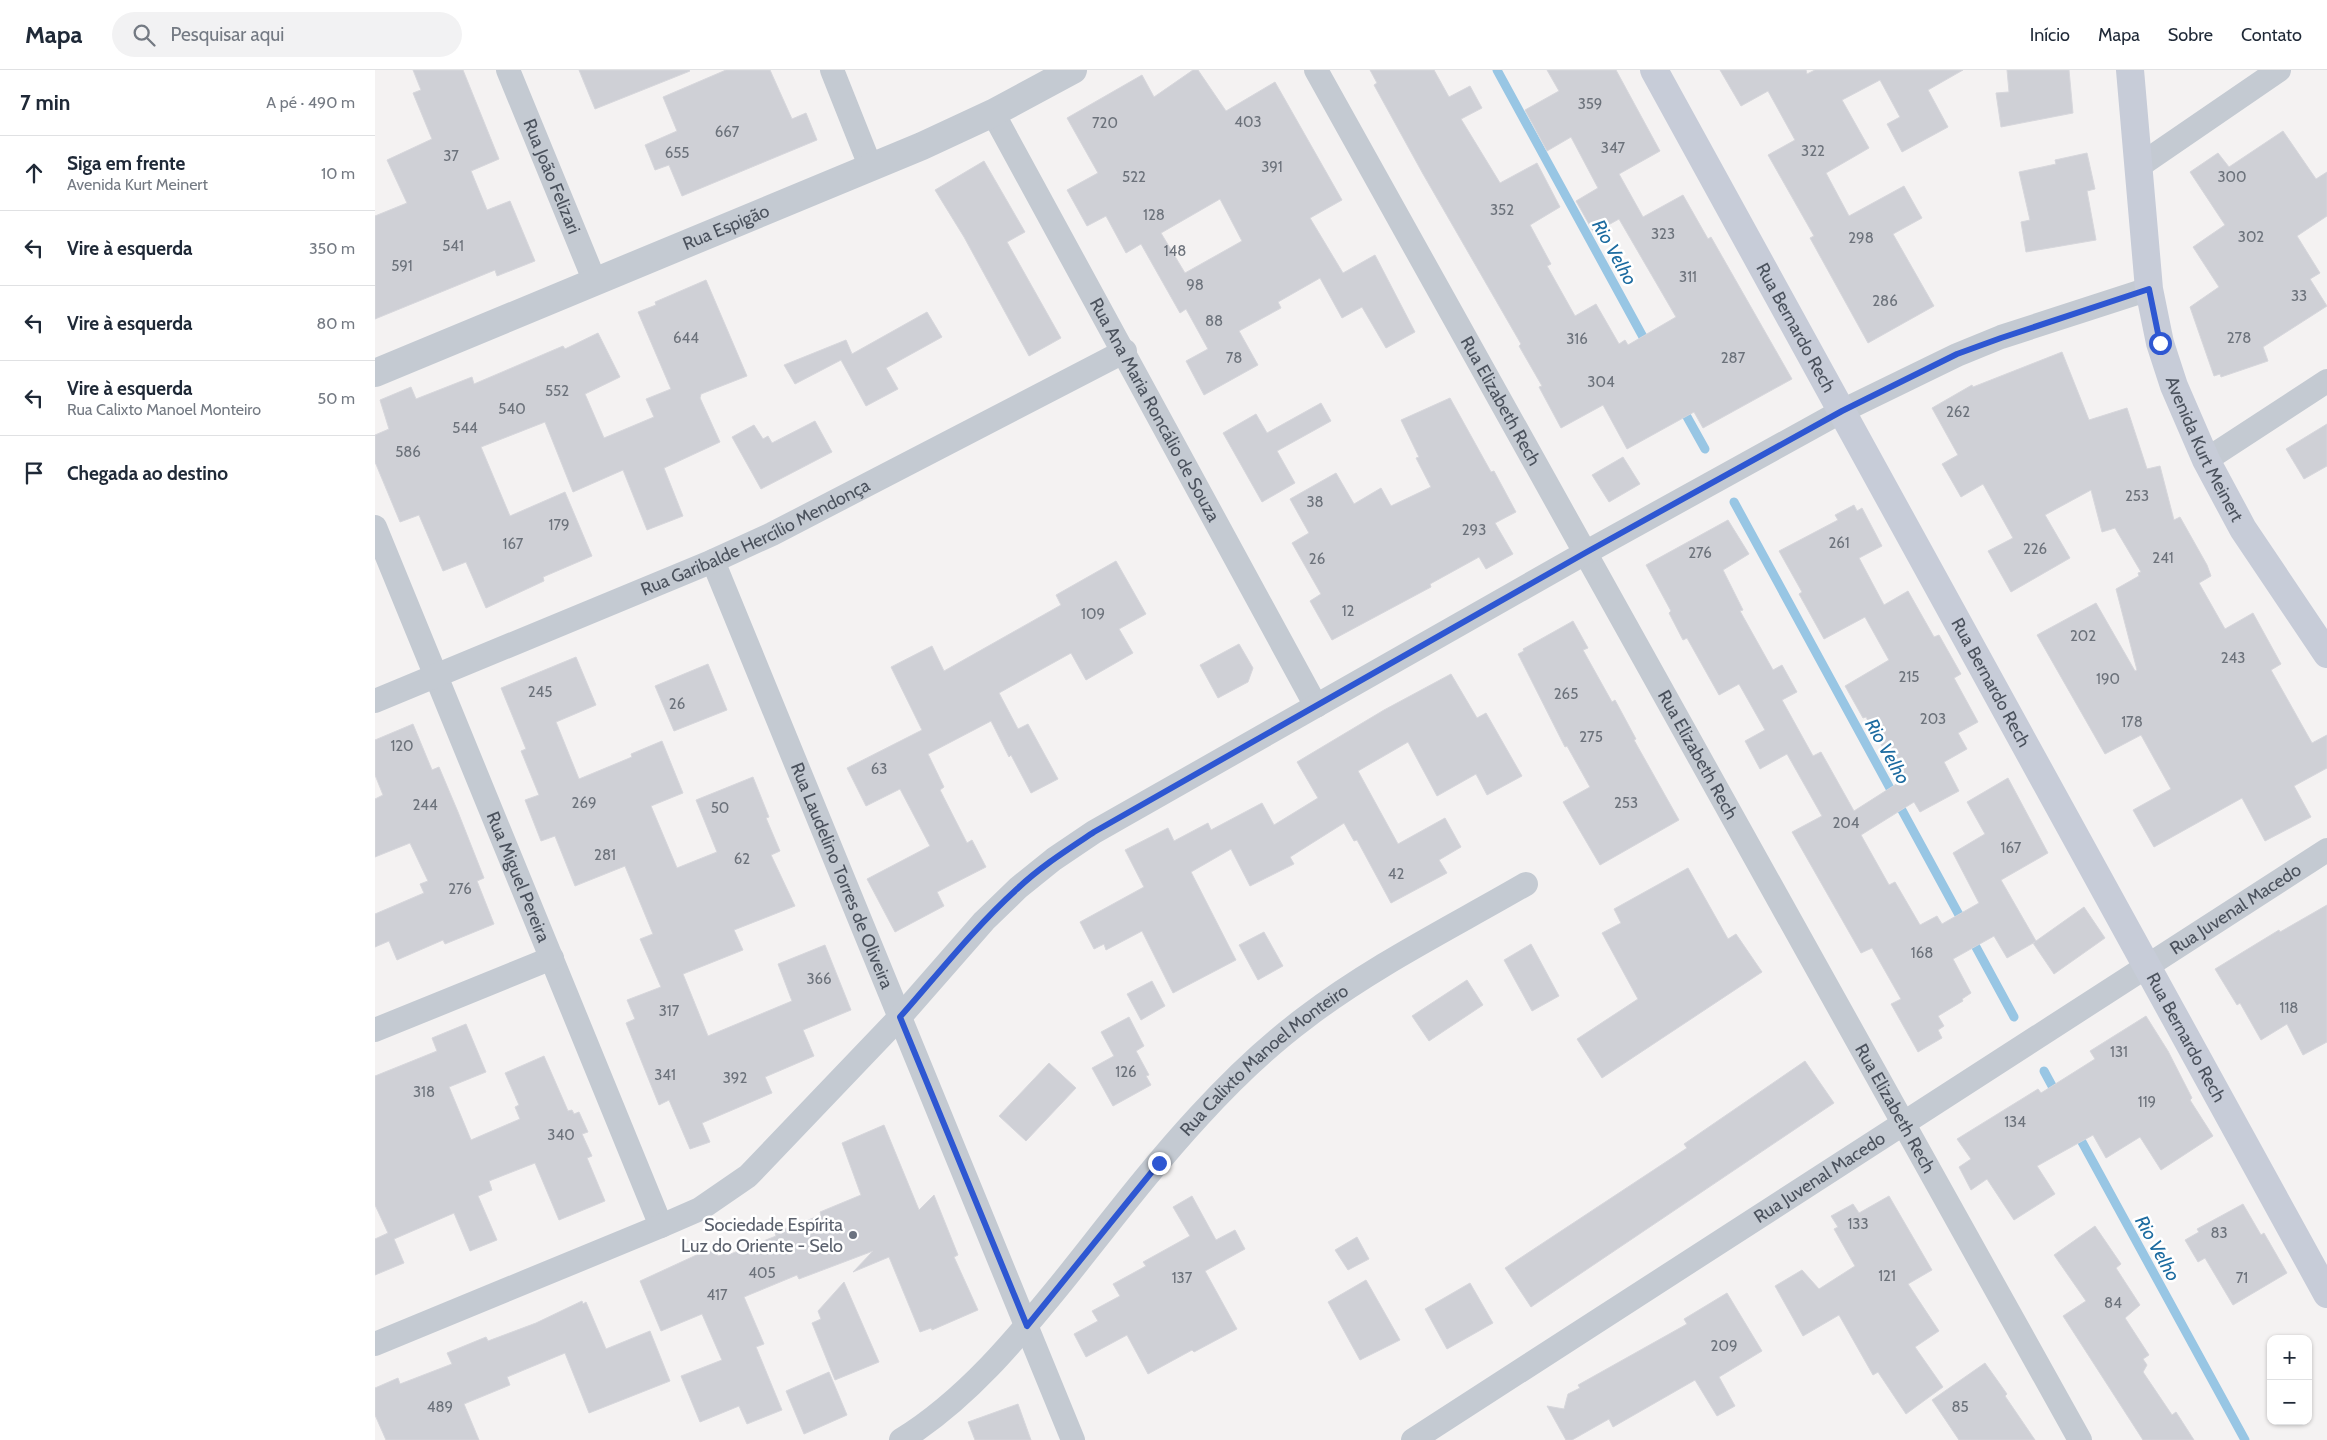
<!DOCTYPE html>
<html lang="pt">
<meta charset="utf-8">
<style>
:root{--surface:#fff;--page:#f2f2f3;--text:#1f2937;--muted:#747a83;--line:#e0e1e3}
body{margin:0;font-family:Cabin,sans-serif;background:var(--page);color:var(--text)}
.controls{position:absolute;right:15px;bottom:15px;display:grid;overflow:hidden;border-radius:10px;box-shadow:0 1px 4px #0004}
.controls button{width:45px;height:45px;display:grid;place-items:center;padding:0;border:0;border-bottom:1px solid var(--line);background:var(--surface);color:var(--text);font:25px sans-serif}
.stop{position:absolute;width:15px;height:15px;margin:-11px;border:4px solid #2e57d2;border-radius:50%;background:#fff}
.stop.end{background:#2e57d2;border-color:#fff;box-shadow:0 1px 5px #0008}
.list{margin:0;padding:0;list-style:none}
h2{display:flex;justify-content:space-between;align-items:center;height:65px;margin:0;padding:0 20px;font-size:21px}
h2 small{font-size:16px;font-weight:400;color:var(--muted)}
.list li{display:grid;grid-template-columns:32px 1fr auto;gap:15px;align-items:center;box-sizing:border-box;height:75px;padding:0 20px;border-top:1px solid var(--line)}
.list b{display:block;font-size:19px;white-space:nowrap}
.list p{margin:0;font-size:16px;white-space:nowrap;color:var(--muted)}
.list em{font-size:16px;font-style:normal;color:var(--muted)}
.icon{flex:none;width:28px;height:28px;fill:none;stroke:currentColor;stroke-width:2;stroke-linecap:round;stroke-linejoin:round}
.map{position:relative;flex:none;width:1952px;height:1370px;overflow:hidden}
header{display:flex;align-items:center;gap:30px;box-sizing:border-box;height:70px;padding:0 25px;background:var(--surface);border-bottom:1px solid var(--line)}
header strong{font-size:24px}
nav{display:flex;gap:28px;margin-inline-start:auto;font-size:18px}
.search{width:350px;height:45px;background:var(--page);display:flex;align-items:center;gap:12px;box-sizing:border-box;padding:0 18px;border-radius:28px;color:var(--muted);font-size:19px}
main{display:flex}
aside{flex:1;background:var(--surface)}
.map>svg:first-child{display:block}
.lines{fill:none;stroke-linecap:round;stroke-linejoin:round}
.stream{stroke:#98c6e4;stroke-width:9}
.building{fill:#cfd0d6;stroke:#d7d7dc;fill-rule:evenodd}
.minor{stroke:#c4cad2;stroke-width:24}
.tertiary{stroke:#c4cad2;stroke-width:28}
.secondary{stroke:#c7ccd8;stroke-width:28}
.route{stroke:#2e57d2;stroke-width:6}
.worship-dot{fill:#6b7280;stroke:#fff;stroke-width:2}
.labels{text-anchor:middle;stroke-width:5;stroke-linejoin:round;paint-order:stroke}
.number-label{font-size:15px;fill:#6c727b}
.street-label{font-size:18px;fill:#4b525d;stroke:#fff}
.worship-label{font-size:18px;fill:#5b616d;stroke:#fff;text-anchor:end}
.water-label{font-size:19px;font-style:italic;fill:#1c6ba0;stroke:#fff}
</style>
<header>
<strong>Mapa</strong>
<div class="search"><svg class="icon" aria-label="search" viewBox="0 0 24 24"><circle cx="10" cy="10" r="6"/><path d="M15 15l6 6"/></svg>Pesquisar aqui</div>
<nav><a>Início</a><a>Mapa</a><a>Sobre</a><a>Contato</a></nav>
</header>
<main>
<aside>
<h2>7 min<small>A pé · 490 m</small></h2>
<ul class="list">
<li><svg class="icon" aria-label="ahead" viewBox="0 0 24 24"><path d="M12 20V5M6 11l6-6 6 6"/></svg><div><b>Siga em frente</b><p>Avenida Kurt Meinert</p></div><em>10 m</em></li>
<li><svg class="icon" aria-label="left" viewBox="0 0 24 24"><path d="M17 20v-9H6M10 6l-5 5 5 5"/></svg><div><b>Vire à esquerda</b></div><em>350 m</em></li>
<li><svg class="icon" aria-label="left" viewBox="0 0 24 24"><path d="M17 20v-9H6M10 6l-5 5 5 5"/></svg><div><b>Vire à esquerda</b></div><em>80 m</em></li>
<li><svg class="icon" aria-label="left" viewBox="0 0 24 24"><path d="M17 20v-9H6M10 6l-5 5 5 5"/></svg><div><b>Vire à esquerda</b><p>Rua Calixto Manoel Monteiro</p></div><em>50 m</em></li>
<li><svg class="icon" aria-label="arrive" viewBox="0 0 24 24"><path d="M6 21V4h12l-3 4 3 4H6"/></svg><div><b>Chegada ao destino</b></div></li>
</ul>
</aside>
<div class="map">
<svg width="1952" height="1370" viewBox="0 0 1952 1370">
<rect width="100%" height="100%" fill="#f4f2f2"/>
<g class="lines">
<g class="stream">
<path d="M1122,0L1273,276"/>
<path d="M1306,336L1330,379"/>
<path d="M1359,432L1589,854"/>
<path d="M1595,866L1639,947"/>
<path d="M1669,1001L1682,1025"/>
<path d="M1701,1061L1870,1370"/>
</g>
</g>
<g class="building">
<path d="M38,0H88L124,89L96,101L112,140L135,131L160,191L122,206L120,200L0,249V146L32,133L12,90L57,69L38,23L46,20Z"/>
<path d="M204,0H314L315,1L220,39Z"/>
<path d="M351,0H395L417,49L431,43L442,70L307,126L294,95L280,100L270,75L302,61L288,27Z"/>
<path d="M818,0H823L851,41L900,12L967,130L935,148L968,203L1000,185L1040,262L1011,278L987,237L967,248L945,208L903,232L906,238L864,261L883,295L829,325L811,291L833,279L811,239L805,243L766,174L751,183L731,146L712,156L692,120L723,103L692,48L767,5L779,27ZM845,129L867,171L810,203L786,163Z"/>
<path d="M995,0H1059L1074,27L1095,16L1107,38L1086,49L1125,113L1162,93L1185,137L1155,155L1176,194L1172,196L1200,246L1221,234L1244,274L1250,270L1253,275L1301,247L1244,149L1219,163L1201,131L1223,118L1196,67L1172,81L1150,40L1184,21L1172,0H1241L1285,81L1244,104L1268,147L1308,125L1333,169L1336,167L1417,309L1328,358L1319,342L1252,379L1228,335L1186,358L1164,317L1167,316L1144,276L1146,274L1048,104L999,15L1002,13Z"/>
<path d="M1345,0H1431L1432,4L1440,0H1588L1553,20L1573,57L1527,82L1512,54L1525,47L1505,10L1467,30L1494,78L1451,103L1474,146L1529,116L1547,148L1518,164L1559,236L1493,273L1435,168L1439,166L1393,85L1420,70L1393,21L1366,36Z"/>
<path d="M1632,0H1694L1698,43L1626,57L1621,23L1634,22Z"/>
<path d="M1908,61L1941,109L1952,102V146L1922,166L1945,203L1935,209L1952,236L1888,277L1893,291L1846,307L1845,304L1839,306L1815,237L1844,217L1818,177L1850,155L1815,102L1843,83L1854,97Z"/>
<path d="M1712,83L1720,119L1712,121L1721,170L1651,182L1646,152L1655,150L1644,102L1681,94L1680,90Z"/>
<path d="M609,91L650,162L632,172L686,268L654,286L589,167L560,120Z"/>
<path d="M331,210L372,306L326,324L325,328L345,372L289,398L308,446L272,460L248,400L198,422L170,352L106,377L135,446L190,422L217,486L168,507L169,511L111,538L91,492L68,501L44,445L25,452L0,392V365L14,359L5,330L36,317L41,329L97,307L99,314L188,276L190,279L223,263L245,307L210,324L229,368L279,347L271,329L296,319L263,242L281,235L280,232Z"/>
<path d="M552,242L567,267L511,298L523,319L491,336L466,290L420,314L409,295L471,270L477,284Z"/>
<path d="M1687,282L1714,350L1752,338L1772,399L1785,396L1799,450L1805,447L1832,495L1836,506L1824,513L1850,559L1878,543L1906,594L1896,600L1937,673L1952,665V698L1919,716L1936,747L1890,771L1867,728L1779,777L1758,740L1796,719L1766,665L1730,684L1662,565L1721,533L1760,601L1762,600L1741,519L1764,506L1763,503L1766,502L1740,458L1727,462L1716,420L1670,445L1695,488L1636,522L1613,481L1638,468L1608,414L1586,427L1567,394L1583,385L1557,338L1597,315L1598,317Z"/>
<path d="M1075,328L1116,402L1119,401L1141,442L1120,453L1138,484L1111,499L1104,487L1055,514L1056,517L957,570L935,531L946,524L917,473L934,463L915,429L961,403L979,434L1006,418L1016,436L1056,417L1041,388L1044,387L1026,350Z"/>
<path d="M946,333L956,351L902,381L920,413L887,432L848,363L881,344L892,363Z"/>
<path d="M440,351L457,382L386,419L357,367L379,355L388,369L393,366L397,373Z"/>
<path d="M1952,354V396L1929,409L1911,379Z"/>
<path d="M1248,387L1265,414L1234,432L1217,405Z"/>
<path d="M1479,435L1482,441L1487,438L1507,476L1484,488L1509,535L1533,521L1559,567L1564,565L1586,604L1579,608L1603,652L1583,663L1592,679L1569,692L1584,721L1545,742L1539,732L1486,765L1514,815L1520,812L1545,855L1562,846L1567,854L1604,833L1578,783L1610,764L1592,732L1633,708L1673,783L1626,810L1661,871L1709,837L1730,868L1679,904L1658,873L1660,872L1632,888L1619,866L1578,889L1596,923L1587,929L1588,931L1563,946L1569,956L1563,960L1567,968L1543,982L1516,934L1526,929L1497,878L1486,883L1417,762L1447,746L1412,684L1385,699L1370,671L1390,660L1364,614L1344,625L1312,568L1308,570L1294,543L1296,541L1271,495L1353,450L1374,484L1348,500L1368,540L1365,541L1398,600L1407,595L1422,622L1407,630L1438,686L1446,682L1479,741L1526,711L1491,647L1488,648L1470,616L1514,590L1490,547L1449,569L1424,524L1427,522L1404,481L1463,450L1460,445Z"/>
<path d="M741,491L771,544L744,559L758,583L711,610L696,583L624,623L643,659L653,654L683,709L656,723L636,685L634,687L616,651L553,684L569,717L565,720L592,773L597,770L611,797L562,822L569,836L520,862L492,809L555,776L525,719L491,736L472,698L547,660L516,597L557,576L569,601L686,535L681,525Z"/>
<path d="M1198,551L1213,578L1208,580L1237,632L1240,630L1261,669L1259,670L1304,750L1225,795L1188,732L1215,717L1192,676L1190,677L1143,584L1149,581L1148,579Z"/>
<path d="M864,574L878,598L873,612L843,628L825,595Z"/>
<path d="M201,587L221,635L181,652L204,709L257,687L256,684L287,671L308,723L276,736L302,798L342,782L321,730L378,707L394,747L391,748L405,781L396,785L420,836L359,860L368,880L308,904L333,966L417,931L403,894L450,875L476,940L428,960L439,986L390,1007L397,1023L327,1053L335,1072L315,1079L294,1030L284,1035L251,953L260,949L252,930L286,917L265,869L278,864L250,796L200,816L180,766L166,771L150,730L164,725L146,681L151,679L126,618Z"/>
<path d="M333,594L352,640L299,661L280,616Z"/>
<path d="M1076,604L1102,648L1111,643L1147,706L1112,725L1101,704L1062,726L1033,672L983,701L1023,774L1070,748L1086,777L1064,790L1072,803L1016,833L982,770L979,771L969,753L915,787L919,794L875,816L856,779L816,802L861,890L798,923L767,861L731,880L729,874L719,879L705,852L769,817L750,780L793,758L799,771L833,753L836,760L887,733L899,755L943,728L922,692L1009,640Z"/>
<path d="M38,654L57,700L64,697L83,742L109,808L102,811L119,854L70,874L68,870L22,890L14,871L0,877V844L49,823L45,814L53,811L35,773L0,787V729L8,725L0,705V670Z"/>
<path d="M1313,798L1353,869L1361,864L1387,902L1227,1008L1202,969L1263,929L1227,863L1246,853L1239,839Z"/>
<path d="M1952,835V972L1928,985L1912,954L1886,970L1865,933L1862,935L1840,899L1904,860L1905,862Z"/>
<path d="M889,862L908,896L883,910L864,875Z"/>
<path d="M1156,874L1184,926L1157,941L1129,890Z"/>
<path d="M1092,910L1108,935L1054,971L1037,946Z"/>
<path d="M777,911L790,936L766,950L752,924Z"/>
<path d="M1771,946L1793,981L1817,1028L1815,1030L1838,1066L1786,1100L1765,1067L1731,1088L1718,1065L1662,1096L1680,1124L1639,1150L1612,1109L1596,1120L1584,1097L1596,1089L1582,1069L1663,1019L1666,1023L1720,989L1715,981Z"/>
<path d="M754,947L769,976L761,981L774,1005L771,1006L776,1015L738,1036L717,998L739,986L726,962Z"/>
<path d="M91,954L111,1002L74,1017L96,1070L145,1049L140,1037L144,1035L130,1003L169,986L193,1041L197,1040L199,1044L204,1042L213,1062L207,1064L217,1086L212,1088L230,1131L184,1150L160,1093L114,1111L117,1120L103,1126L122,1170L95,1181L79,1143L19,1169L29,1193L0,1205V1169L13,1163L0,1135V1006L62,981L57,968Z"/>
<path d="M1430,991L1459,1033L1156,1237L1130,1198L1312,1078L1309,1074Z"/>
<path d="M674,993L701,1018L651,1071L624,1046Z"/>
<path d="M509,1055L544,1140L559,1125L583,1185L579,1187L603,1240L557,1260L556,1258L545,1262L514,1187L478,1202L498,1181L424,1209L422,1205L369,1227L389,1274L381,1277L407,1340L372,1354L364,1336L325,1352L306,1306L347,1290L327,1244L286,1261L265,1211L328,1182L329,1184L340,1179L343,1186L351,1183L353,1185L401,1166L400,1163L446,1145L445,1142L486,1125L467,1073Z"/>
<path d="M817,1126L841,1170L860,1160L870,1179L830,1201L862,1259L819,1282L817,1280L773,1304L752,1265L711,1287L699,1264L723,1251L717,1241L745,1226L738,1214L771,1196L768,1192L815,1166L798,1137Z"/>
<path d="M1514,1126L1557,1200L1533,1214L1564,1261L1540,1277L1568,1317L1531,1344L1503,1302L1498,1305L1464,1245L1428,1266L1400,1216L1427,1200L1444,1219L1480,1196L1459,1159L1463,1157L1456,1146L1478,1134L1484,1143Z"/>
<path d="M1868,1134L1886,1165L1889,1163L1912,1203L1858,1235L1830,1188L1823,1192L1810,1170L1824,1162L1822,1159Z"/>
<path d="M1720,1156L1746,1194L1741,1198L1765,1235L1750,1248L1774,1285L1768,1289L1772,1295L1768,1302L1797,1345L1801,1342L1819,1370H1768L1688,1246L1711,1231L1679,1185Z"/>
<path d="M982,1167L994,1189L973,1200L960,1180Z"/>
<path d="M991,1210L1025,1270L985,1290L953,1232Z"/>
<path d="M469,1212L504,1292L460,1310L437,1253L446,1249L443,1241Z"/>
<path d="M1095,1213L1118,1253L1072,1279L1050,1239Z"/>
<path d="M1352,1223L1387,1281L1344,1307L1360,1336L1342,1346L1320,1310L1238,1357L1234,1349L1197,1370H1191L1172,1336L1189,1339L1193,1324L1205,1318L1203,1315L1312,1254L1309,1249Z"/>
<path d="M207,1231L208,1234L211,1232L231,1279L275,1261L295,1311L214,1343L190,1283L132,1307L135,1315L89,1334L104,1370H11L0,1345V1318L23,1308L25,1314L77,1294L72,1283L111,1267L113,1271L161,1253Z"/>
<path d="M1610,1293L1632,1324L1630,1326L1660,1370H1584L1557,1330Z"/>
<path d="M454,1302L472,1345L429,1364L411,1321Z"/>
<path d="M643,1334L656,1370H600L593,1352Z"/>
</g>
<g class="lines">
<g class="minor">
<path id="s1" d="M133,0L220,212"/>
<path d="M457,0L496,98"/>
<path id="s2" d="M941,0L1705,1370"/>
<path id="s3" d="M618,43L941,636"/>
<path d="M1764,96L1904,0"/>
<path d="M1831,390L1952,311"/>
<path id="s4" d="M0,457L286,1156"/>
<path id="s5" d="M338,491L698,1370"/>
<path id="s6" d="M0,631L338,491L397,464L750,281"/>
<path d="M0,960L177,888"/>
<path d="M0,1274L286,1156L325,1139L373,1106L525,947L609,851L643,818L679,789L719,762L1210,483L1467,341L1582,285L1626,267L1774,219"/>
<path id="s7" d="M526,1370C591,1330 642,1268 689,1210C733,1155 776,1098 824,1046C856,1011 891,977 930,948C998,896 1077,857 1151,814"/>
<path id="s8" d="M1038,1370L1952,780"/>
</g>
<path class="tertiary" id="s9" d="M0,303L547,76L618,43L698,0"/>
<g class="secondary">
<path id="s10" d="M1279,0L1952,1224"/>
<path id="s11" d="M1755,0L1774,219L1785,273L1799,316L1831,390L1868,459L1952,584"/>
</g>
</g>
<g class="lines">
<path class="route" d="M784,1093L652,1256L525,947C563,904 599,858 642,819C665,797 692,780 719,762L1210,483L1467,341L1582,284L1626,268L1774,219L1785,273"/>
</g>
<circle class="worship-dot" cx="478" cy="1165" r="5"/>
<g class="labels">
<g class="number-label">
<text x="1215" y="39">359</text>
<text x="873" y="57">403</text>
<text x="730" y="58">720</text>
<text x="352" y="67">667</text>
<text x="1238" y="83">347</text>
<text x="1438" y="86">322</text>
<text x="302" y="88">655</text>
<text x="76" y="91">37</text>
<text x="897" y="102">391</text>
<text x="759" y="112">522</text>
<text x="1857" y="112">300</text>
<text x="1127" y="145">352</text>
<text x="779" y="150">128</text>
<text x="1288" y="169">323</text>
<text x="1876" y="172">302</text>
<text x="1486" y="173">298</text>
<text x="78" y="181">541</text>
<text x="800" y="186">148</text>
<text x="27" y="201">591</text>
<text x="1313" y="212">311</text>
<text x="820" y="220">98</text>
<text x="1924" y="231">33</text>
<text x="1510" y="236">286</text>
<text x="839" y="256">88</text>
<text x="311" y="273">644</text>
<text x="1864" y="273">278</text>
<text x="1202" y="274">316</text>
<text x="859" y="293">78</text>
<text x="1358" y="293">287</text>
<text x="1226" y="317">304</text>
<text x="182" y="326">552</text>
<text x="137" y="344">540</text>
<text x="1583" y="347">262</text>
<text x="90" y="363">544</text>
<text x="33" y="387">586</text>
<text x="1762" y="431">253</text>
<text x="940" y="437">38</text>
<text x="184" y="460">179</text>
<text x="1099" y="465">293</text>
<text x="1464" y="478">261</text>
<text x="138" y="479">167</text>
<text x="1660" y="484">226</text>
<text x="1325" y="488">276</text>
<text x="1788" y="493">241</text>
<text x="942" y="494">26</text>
<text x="973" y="546">12</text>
<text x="718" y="549">109</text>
<text x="1708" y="571">202</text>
<text x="1858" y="593">243</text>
<text x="1534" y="612">215</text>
<text x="1733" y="614">190</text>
<text x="165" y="627">245</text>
<text x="1191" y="629">265</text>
<text x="302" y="639">26</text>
<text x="1558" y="654">203</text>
<text x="1757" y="657">178</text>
<text x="1216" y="672">275</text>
<text x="27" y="681">120</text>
<text x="504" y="704">63</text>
<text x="209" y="738">269</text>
<text x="1251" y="738">253</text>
<text x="50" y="740">244</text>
<text x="345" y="743">50</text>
<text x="1471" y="758">204</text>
<text x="1636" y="783">167</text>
<text x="230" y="790">281</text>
<text x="367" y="794">62</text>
<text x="1021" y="809">42</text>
<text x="85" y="824">276</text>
<text x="1547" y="888">168</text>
<text x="444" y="914">366</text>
<text x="1914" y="943">118</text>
<text x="294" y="946">317</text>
<text x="1744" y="987">131</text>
<text x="751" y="1007">126</text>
<text x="290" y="1010">341</text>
<text x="360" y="1013">392</text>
<text x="49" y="1027">318</text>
<text x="1772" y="1037">119</text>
<text x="1640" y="1057">134</text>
<text x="186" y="1070">340</text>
<text x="1483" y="1159">133</text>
<text x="1844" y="1168">83</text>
<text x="387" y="1208">405</text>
<text x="1512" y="1211">121</text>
<text x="807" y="1213">137</text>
<text x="1867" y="1213">71</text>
<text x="342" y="1230">417</text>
<text x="1738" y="1238">84</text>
<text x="1349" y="1281">209</text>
<text x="65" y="1342">489</text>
<text x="1585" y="1342">85</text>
</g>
<g class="street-label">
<text dy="6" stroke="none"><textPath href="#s1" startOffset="115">Rua João Felizari</textPath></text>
<text dy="6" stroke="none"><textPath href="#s9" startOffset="380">Rua Espigão</textPath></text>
<text dy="6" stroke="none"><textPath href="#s10" startOffset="294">Rua Bernardo Rech</textPath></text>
<text dy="6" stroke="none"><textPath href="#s2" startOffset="379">Rua Elizabeth Rech</textPath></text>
<text dy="6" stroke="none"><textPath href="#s3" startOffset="338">Rua Ana Maria Roncálio de Souza</textPath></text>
<text dy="6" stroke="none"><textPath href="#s11" startOffset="390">Avenida Kurt Meinert</textPath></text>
<text dy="6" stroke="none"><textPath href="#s6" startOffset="414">Rua Garibalde Hercílio Mendonça</textPath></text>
<text dy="6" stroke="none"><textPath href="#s10" startOffset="699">Rua Bernardo Rech</textPath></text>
<text dy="6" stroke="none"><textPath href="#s2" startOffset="784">Rua Elizabeth Rech</textPath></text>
<text dy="6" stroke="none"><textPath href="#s5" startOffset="340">Rua Laudelino Torres de Oliveira</textPath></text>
<text dy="6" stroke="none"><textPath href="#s4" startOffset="378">Rua Miguel Pereira</textPath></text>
<text dy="6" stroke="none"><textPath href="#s8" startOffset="979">Rua Juvenal Macedo</textPath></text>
<text dy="6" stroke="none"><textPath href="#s10" startOffset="1104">Rua Bernardo Rech</textPath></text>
<text dy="6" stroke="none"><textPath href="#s7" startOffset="528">Rua Calixto Manoel Monteiro</textPath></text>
<text dy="6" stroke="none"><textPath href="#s2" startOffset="1189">Rua Elizabeth Rech</textPath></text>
<text dy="6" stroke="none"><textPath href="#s8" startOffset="484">Rua Juvenal Macedo</textPath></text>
</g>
<g class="worship-label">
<text x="468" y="1161">Sociedade Espírita<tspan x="468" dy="21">Luz do Oriente - Selo</tspan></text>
</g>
<g class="water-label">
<text transform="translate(1240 182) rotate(61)" y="7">Rio Velho</text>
<text transform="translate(1513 681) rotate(61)" y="7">Rio Velho</text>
<text transform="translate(1783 1178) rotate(61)" y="7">Rio Velho</text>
</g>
</g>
</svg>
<div class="controls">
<button>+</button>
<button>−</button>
</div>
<div class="stop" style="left:1785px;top:273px"></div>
<div class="stop end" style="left:784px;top:1093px"></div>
</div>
</main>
